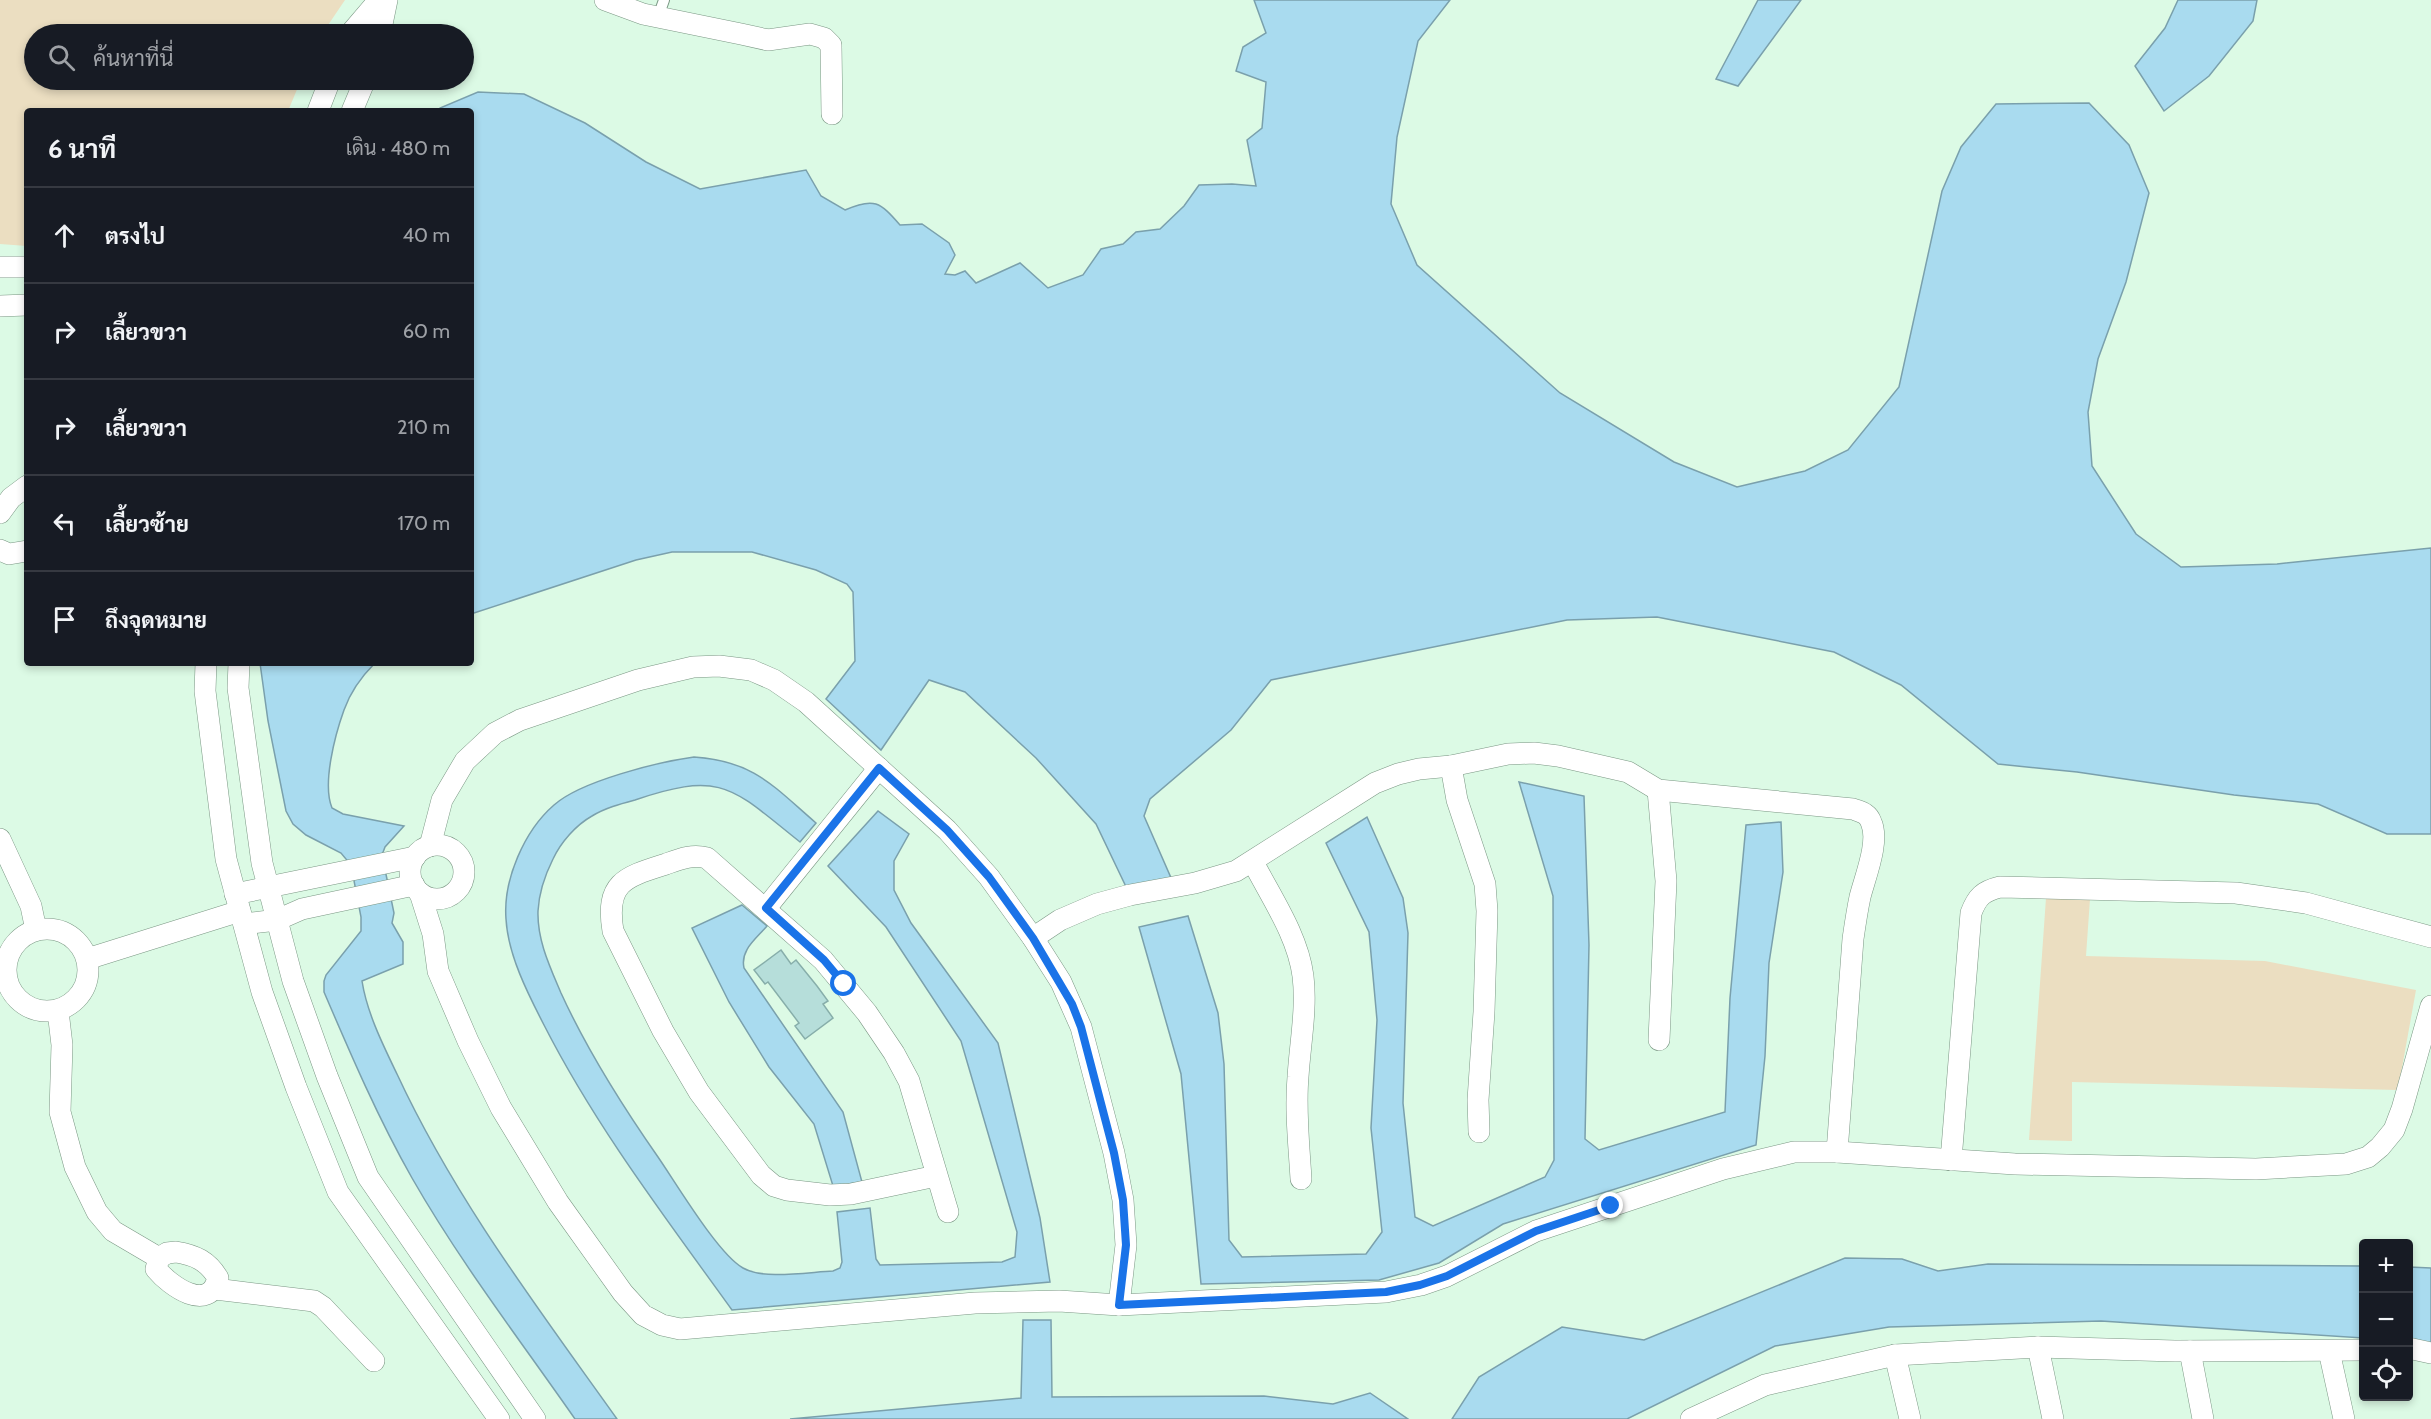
<!DOCTYPE html>
<html lang="th">
<meta charset="utf-8">
<style>
:root{--surface:#171b24;--page:#242831;--text:#f1f3f6;--muted:#9ea1a6;--line:#363941}
body{margin:0;font-family:Cabin,Sarabun,sans-serif;background:var(--page);color:var(--text)}
.controls{position:absolute;right:18px;bottom:18px;display:grid;overflow:hidden;border-radius:6px;box-shadow:0 3px 9px #0003}
.controls button{width:54px;height:54px;display:grid;place-items:center;padding:0;border:0;border-bottom:2px solid var(--line);background:var(--surface);color:var(--text);font:30px sans-serif}
.stop{position:absolute;width:18px;height:18px;margin:-14px;border:4px solid #1a73e8;border-radius:50%;background:#fff}
.stop.end{background:#1a73e8;border-color:#fff;box-shadow:0 2px 6px #0008}
.list{margin:0;padding:0;list-style:none}
h2{display:flex;justify-content:space-between;align-items:center;height:78px;margin:0;padding:0 24px;font-size:26px}
h2 small{font-size:20px;font-weight:400;color:var(--muted)}
.list li{display:grid;grid-template-columns:39px 1fr auto;gap:18px;align-items:center;box-sizing:border-box;height:96px;padding:0 24px;border-top:2px solid var(--line)}
.list b{display:block;font-size:22px;white-space:nowrap}
.list em{font-size:20px;font-style:normal;color:var(--muted)}
.icon{flex:none;width:33px;height:33px;fill:none;stroke:currentColor;stroke-width:2;stroke-linecap:round;stroke-linejoin:round}
.map{position:relative;flex:none;width:2431px;height:1419px;overflow:hidden}
.search{position:absolute;background:var(--surface);box-shadow:0 3px 9px #0003;left:24px;top:24px;width:450px;height:66px;display:flex;align-items:center;gap:15px;box-sizing:border-box;padding:0 21px;border-radius:33px;color:var(--muted);font-size:22px}
.panel{position:absolute;background:var(--surface);box-shadow:0 3px 9px #0003;left:24px;top:108px;width:450px;height:558px;border-radius:6px}
.map>svg:first-child{display:block}
.green{fill:#ebdec1}
.water{fill:#a9dbef;stroke:#7aa0ac;stroke-width:1.5}
.building{fill:#b6deda;stroke:#87aeaa;stroke-width:1.5}
.lines{fill:none;stroke-linecap:round;stroke-linejoin:round}
.service-casing{stroke:#7b9784;stroke-width:12}
.minor-casing{stroke:#7b9784;stroke-width:22}
.service{stroke:#fff;stroke-width:10}
.minor{stroke:#fff;stroke-width:21}
.route{stroke:#1a73e8;stroke-width:8}
</style>
<div class="map">
<svg width="2431" height="1419" viewBox="0 0 2431 1419">
<rect width="100%" height="100%" fill="#dcfae5"/>
<g class="green">
<path d="M0,0H345L322,34H34V80H301L288,111H27V246L0,244Z"/>
<path d="M2046,898L2090,899L2086,956L2265,961L2416,990L2398,1090L2072,1082V1141L2029,1140Z"/>
</g>
<g class="water">
<path d="M1254,0H1450L1418,41L1397,137L1391,204L1417,265L1560,393L1674,462L1737,487L1805,471L1848,450L1899,387L1942,191L1961,147L1996,104L2089,103L2129,145L2149,193L2126,282L2098,359L2088,412L2092,466L2136,534L2181,567L2277,564L2431,548V834H2387L2318,804L2234,795L2077,772L1998,764L1901,685L1834,652L1657,617L1567,620L1271,680L1231,730L1150,799L1144,816L1175,887L1129,893L1096,824L1036,758L965,692L929,680L881,750L826,699L855,661L853,592L847,584L816,570L752,552H672L636,560L471,614V111H439L440,108L478,92L524,94L585,123L646,162L700,189L806,170L821,196L845,210C874,197 880,202 900,225L922,224L949,243L955,255L945,274L955,275L965,271L976,283L1020,263L1048,288L1083,275L1101,249L1123,244L1136,232L1160,229L1184,206L1199,185L1232,184L1256,186L1247,140L1262,128L1266,82L1236,71L1243,47L1266,33Z"/>
<path d="M1758,0H1801L1738,86L1716,79Z"/>
<path d="M2178,0H2257L2253,21L2209,76L2164,111L2135,66L2165,28Z"/>
<path d="M260,663H375C362,676 350,693 344,710C335,735 322,784 332,808L343,814L404,826L385,847L382,855L394,913L392,923L403,942V964L362,981C367,1013 383,1045 397,1074C455,1199 538,1308 617,1419H575C520,1340 460,1262 412,1178C378,1118 351,1055 324,992V981L326,975L361,931V917L351,865L341,853L306,835L293,824L286,811L268,721Z"/>
<path d="M694,757C754,761 773,786 816,823L800,842C732,788 723,770 635,800C620,804 605,808 592,816C576,825 561,842 553,859C545,875 539,892 538,911C537,940 550,967 561,993C588,1052 621,1104 658,1157C676,1183 718,1254 743,1268C763,1280 809,1272 833,1271L840,1268L842,1262L837,1212L870,1208L876,1259L880,1265L1002,1262L1015,1257L1017,1232L961,1041L886,927L828,866L878,811L909,834L894,861V890L911,923L998,1043L1040,1218L1050,1282L732,1310C665,1217 596,1127 544,1025C528,994 508,955 506,919C503,880 524,831 554,805C581,781 658,762 694,757Z"/>
<path d="M1519,782L1584,796L1589,945L1585,1139L1599,1150L1725,1112L1730,998L1746,825L1781,822L1783,872L1769,963L1765,1056L1756,1145L1503,1224L1439,1263L1379,1280L1201,1284L1181,1074L1139,927L1188,916L1218,1013L1224,1064L1229,1240L1242,1257L1366,1254L1382,1232L1371,1128L1377,1020L1369,932L1326,843L1367,817L1403,898L1408,933L1403,1103L1415,1217L1433,1226L1545,1177L1554,1160L1553,896Z"/>
<path d="M742,905L767,926C756,939 740,950 744,968L843,1112L862,1182L833,1186L814,1124L769,1067L729,1002L692,928Z"/>
<path d="M1845,1258L1902,1259L1938,1271L1988,1264L2363,1266V1338L2101,1321L1889,1327L1775,1346L1627,1419H1452L1479,1377L1562,1327L1644,1340Z"/>
<path d="M2409,1267L2431,1268V1343L2409,1341Z"/>
<path d="M1023,1320H1051L1052,1397L1264,1396L1333,1404L1370,1393L1408,1419H790L1021,1398Z"/>
</g>
<path class="building" d="M781,950L791,964L796,960L817,986L828,1001L823,1004L833,1018L805,1039L795,1026L799,1023L768,982L765,984L754,970Z"/>
<g class="lines">
<defs>
<path id="service" d="M658,17L664,0"/>
<g id="minor">
<path d="M605,0L643,14L741,34L768,40L810,34L824,38L831,45L832,114"/>
<path d="M350,34L379,0"/>
<path d="M380,34L387,0"/>
<path d="M318,111L330,80"/>
<path d="M352,111L365,80"/>
<path d="M0,267H27"/>
<path d="M0,306L27,305"/>
<path d="M0,513L11,498L27,486"/>
<path d="M0,550L9,554L27,551"/>
<path d="M206,663L205,691L226,859L262,992L296,1087L338,1192L499,1419"/>
<path d="M239,663L238,688L262,863L293,981L327,1076L368,1177L535,1419"/>
<path d="M1451,766L1457,800L1485,884L1487,911L1484,1012L1478,1100L1479,1132"/>
<path d="M1658,790L1666,881L1659,1040"/>
<path d="M0,839L31,906L36,930"/>
<circle cx="437" cy="872" r="27"/>
<path d="M430,846L442,800L465,761L495,733L520,720L638,680L693,667L719,666L751,670L774,680L806,702L947,830L989,877L1033,938L1061,982L1081,1027L1114,1153L1123,1200L1126,1245L1119,1305"/>
<path d="M1253,862C1271,897 1298,936 1303,976C1307,1009 1300,1044 1298,1077C1295,1110 1299,1145 1301,1179"/>
<path d="M420,893L433,934L438,971L468,1041L501,1108L558,1202L623,1293L643,1315L662,1325L680,1329L975,1303L1059,1301L1119,1305L1386,1292L1421,1285L1447,1276L1536,1231L1723,1169L1794,1152H1837L2015,1164L2256,1169L2346,1164L2368,1157L2380,1147L2394,1130L2402,1109L2431,1006"/>
<path d="M235,894L415,857"/>
<path d="M766,908L879,768"/>
<path d="M244,924L277,920L302,909L414,885"/>
<circle cx="47" cy="970" r="41"/>
<path d="M1033,938L1060,920L1097,904L1130,895L1195,883L1236,871L1375,783L1398,774L1419,769L1451,766L1508,754L1534,753L1558,756L1628,772L1658,790L1853,809C1861,812 1868,813 1871,822C1880,841 1865,877 1860,897C1857,911 1855,925 1853,939L1837,1152"/>
<path d="M87,959L240,911"/>
<path d="M58,1011L62,1045L60,1112L75,1167L97,1212L113,1231L159,1258"/>
<path d="M1951,1160L1971,913C1977,897 1983,891 2000,887L2236,893L2306,903L2431,937"/>
<path d="M936,1176L851,1194L830,1195L787,1190L774,1186L761,1175L699,1092L663,1031L613,931C605,882 625,877 666,864C680,859 692,854 707,858L823,960L867,1013L894,1053L909,1081L948,1212"/>
<path d="M176,1252C195,1255 208,1261 218,1278C209,1314 170,1286 156,1269L159,1258L167,1253Z"/>
<path d="M215,1289L314,1301L323,1307L374,1361"/>
<path d="M2038,1347L2053,1419"/>
<path d="M2408,1348L2431,1353"/>
<path d="M2190,1351L2203,1419"/>
<path d="M2329,1351L2344,1419"/>
<path d="M1895,1355L1910,1419"/>
<path d="M1691,1419L1765,1385L1895,1355L2038,1347L2175,1351L2364,1350"/>
</g>
</defs>
<use href="#service" class="service-casing"/>
<use href="#minor" class="minor-casing"/>
<use href="#service" class="service"/>
<use href="#minor" class="minor"/>
</g>
<g class="lines">
<path class="route" d="M844,984L824,960L766,908L879,768L947,830L989,877L1033,938L1072,1004L1081,1027L1114,1153L1123,1200L1126,1245L1119,1305L1386,1292L1420,1285L1447,1276L1536,1231L1611,1206"/>
</g>
</svg>
<div class="controls">
<button>+</button>
<button>−</button>
<button><svg class="icon" aria-label="locate" viewBox="0 0 24 24"><circle cx="12" cy="12" r="6"/><path d="M12 2v4M12 18v4M2 12h4M18 12h4"/></svg></button>
</div>
<div class="stop" style="left:844px;top:984px"></div>
<div class="stop end" style="left:1611px;top:1206px"></div>
<div class="search"><svg class="icon" aria-label="search" viewBox="0 0 24 24"><circle cx="10" cy="10" r="6"/><path d="M15 15l6 6"/></svg>ค้นหาที่นี่</div>
<section class="panel">
<h2>6 นาที<small>เดิน · 480 m</small></h2>
<ul class="list">
<li><svg class="icon" aria-label="ahead" viewBox="0 0 24 24"><path d="M12 20V5M6 11l6-6 6 6"/></svg><div><b>ตรงไป</b></div><em>40 m</em></li>
<li><svg class="icon" aria-label="right" viewBox="0 0 24 24"><path d="M7 20v-9h11M14 6l5 5-5 5"/></svg><div><b>เลี้ยวขวา</b></div><em>60 m</em></li>
<li><svg class="icon" aria-label="right" viewBox="0 0 24 24"><path d="M7 20v-9h11M14 6l5 5-5 5"/></svg><div><b>เลี้ยวขวา</b></div><em>210 m</em></li>
<li><svg class="icon" aria-label="left" viewBox="0 0 24 24"><path d="M17 20v-9H6M10 6l-5 5 5 5"/></svg><div><b>เลี้ยวซ้าย</b></div><em>170 m</em></li>
<li><svg class="icon" aria-label="arrive" viewBox="0 0 24 24"><path d="M6 21V4h12l-3 4 3 4H6"/></svg><div><b>ถึงจุดหมาย</b></div></li>
</ul>
</section>
</div>
